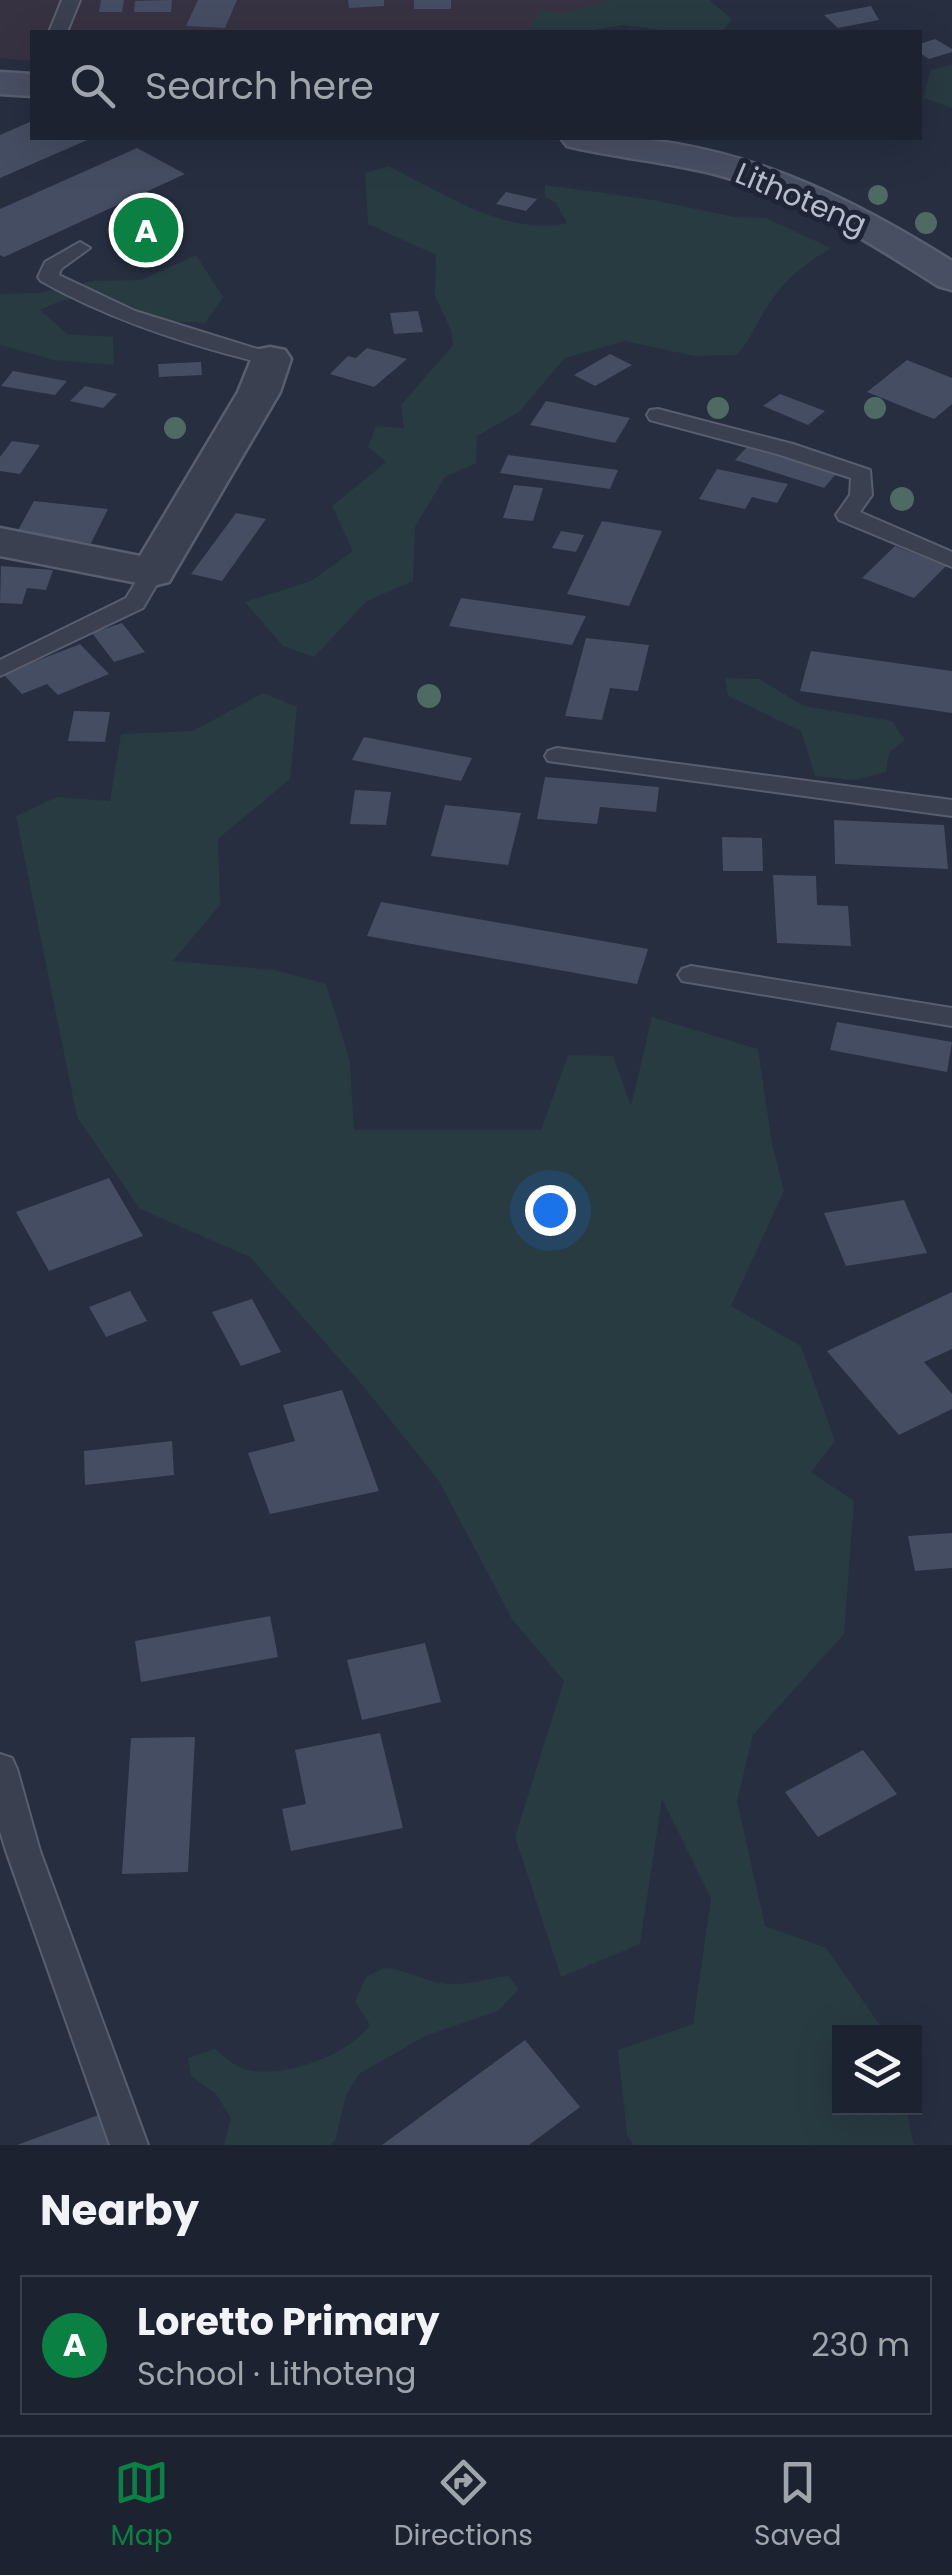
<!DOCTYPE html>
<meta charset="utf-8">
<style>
:root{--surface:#1c2230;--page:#292f3c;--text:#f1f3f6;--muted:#a0a4ab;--line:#3a3f4c;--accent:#0b8043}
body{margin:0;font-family:Poppins,sans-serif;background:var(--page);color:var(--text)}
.controls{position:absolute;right:30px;bottom:30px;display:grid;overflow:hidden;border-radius:0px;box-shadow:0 10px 40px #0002}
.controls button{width:90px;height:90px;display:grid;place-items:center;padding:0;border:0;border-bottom:2px solid var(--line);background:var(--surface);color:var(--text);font:50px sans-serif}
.you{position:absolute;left:550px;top:1210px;width:35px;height:35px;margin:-25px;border:8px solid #fff;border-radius:50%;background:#1a73e8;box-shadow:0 0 0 15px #1a73e833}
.badge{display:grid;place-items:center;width:65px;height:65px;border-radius:50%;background:var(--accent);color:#fff;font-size:32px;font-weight:700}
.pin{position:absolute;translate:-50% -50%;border:5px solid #fff;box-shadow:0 2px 10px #0006}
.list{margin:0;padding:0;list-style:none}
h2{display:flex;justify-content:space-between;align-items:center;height:130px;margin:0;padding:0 40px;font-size:42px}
h2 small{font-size:32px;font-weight:400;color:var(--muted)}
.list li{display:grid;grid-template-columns:65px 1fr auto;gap:30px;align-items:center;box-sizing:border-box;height:140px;margin:0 20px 20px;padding:0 20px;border:2px solid var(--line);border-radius:0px}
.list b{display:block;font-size:38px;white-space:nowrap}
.list p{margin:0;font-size:32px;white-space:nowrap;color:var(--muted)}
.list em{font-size:32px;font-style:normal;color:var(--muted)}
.icon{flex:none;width:55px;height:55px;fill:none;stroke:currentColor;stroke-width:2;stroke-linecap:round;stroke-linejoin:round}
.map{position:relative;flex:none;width:952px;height:2145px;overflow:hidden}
.search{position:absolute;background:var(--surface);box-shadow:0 10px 40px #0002;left:30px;right:30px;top:30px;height:110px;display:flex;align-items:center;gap:25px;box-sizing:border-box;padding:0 35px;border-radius:0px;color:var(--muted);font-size:38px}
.sheet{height:290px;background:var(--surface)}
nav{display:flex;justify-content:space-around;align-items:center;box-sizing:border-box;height:140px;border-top:2px solid var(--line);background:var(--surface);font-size:28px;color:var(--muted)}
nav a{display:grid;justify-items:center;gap:5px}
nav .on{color:var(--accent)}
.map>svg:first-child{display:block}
.medical{fill:#373241}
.green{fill:#283b41}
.building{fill:#454d62}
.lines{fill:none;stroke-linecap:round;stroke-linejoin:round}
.service-casing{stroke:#585e6e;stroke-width:4}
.minor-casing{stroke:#585e6e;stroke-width:5}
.secondary-casing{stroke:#585e6e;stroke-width:5}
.service{fill:#3a4050;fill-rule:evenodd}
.minor{fill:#3a4050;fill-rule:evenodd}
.secondary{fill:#494f63;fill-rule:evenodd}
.tree{fill:#4e6a63}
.labels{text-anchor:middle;stroke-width:10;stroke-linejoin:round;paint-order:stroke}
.far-street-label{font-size:30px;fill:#b7bccb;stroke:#1f2536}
</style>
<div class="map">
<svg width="952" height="2145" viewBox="0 0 952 2145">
<rect width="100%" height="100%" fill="#262e40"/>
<path class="medical" d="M0,0H706L550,32H32V61L0,58Z"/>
<g class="green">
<path d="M612,0H709L732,19L722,32H678L623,25L582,32H528L540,10L565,13Z"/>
<path d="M952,65V108L924,98L930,70Z"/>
<path d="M388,166C441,191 505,237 567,223L556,203L545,197V185L653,200L735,217L766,218L831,248C808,262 786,278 771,301C758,319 752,338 737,355L694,356L625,341L565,358L519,412L477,436L476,463L445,477L415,527L413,581L367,601L314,657L283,646L245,602L311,581L353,551L332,506L386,462L368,447L376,426L404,428L401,405L453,345L451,330L435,296L436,255L368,224L365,173Z"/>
<path d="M196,255L223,297L205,323C180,322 156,321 132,313C93,300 82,289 40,310L67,334L113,337L114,365L54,360L0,345V294L40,293L93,281L141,280Z"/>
<path d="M725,678L759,679L804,706L892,721L905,740L889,753L886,772L854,780L815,776L801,731L728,696Z"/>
<path d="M263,693L297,707L290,779L218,839L220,905L173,961L275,970L326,984L350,1061L354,1130H541L568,1055L613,1056L631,1106L652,1017L758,1049L772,1144L784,1191L731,1306L801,1346L835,1441L811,1472L854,1501L844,1634L753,1735L737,1801L765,1926L826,1948L885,2032H840V2108H906L914,2145H633L627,2134L618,2050L693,2024L711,1898L662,1799L640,1944L561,1977L515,1837L564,1681L512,1619L439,1481L364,1387L250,1257L140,1209L77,1117L16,816L57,797L110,801L121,734L193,731Z"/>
<path d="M384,1968C408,1969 426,1983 449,1984C468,1985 489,1978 508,1976L519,1989L498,2011L425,2036L359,2074L346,2095L335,2141L330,2145H224L231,2118L216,2094L191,2076L188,2058L215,2049C224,2056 236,2068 248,2070C284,2078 349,2055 370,2025L355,2002L366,1977Z"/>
</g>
<g class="building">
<path d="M101,0H124L122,12H99Z"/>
<path d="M172,0L171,12H134L135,1Z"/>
<path d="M198,0H237L225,28L186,26Z"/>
<path d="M348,0H384V6L349,8Z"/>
<rect x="414" y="0" width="37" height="9"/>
<path d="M871,6L879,20L838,28L824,15Z"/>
<path d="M935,39L952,49V52L929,59L920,53V44Z"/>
<path d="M32,121V138H92L0,178V135Z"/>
<path d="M137,148L185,174L4,257L0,255V209Z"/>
<path d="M506,192L537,199L526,211L496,204Z"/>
<path d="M418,311L423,332L394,334L390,313Z"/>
<path d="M367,348L407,359L374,387L330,374L348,356L356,358Z"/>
<path d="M610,354L632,365L595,386L574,375Z"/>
<path d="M907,360L952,378V404L934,419L867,392Z"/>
<path d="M201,362L202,375L159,377L158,364Z"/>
<path d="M13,371L67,381L55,395L1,386Z"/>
<path d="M85,386L117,394L103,408L70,401Z"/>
<path d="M780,394L825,411L808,425L763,406Z"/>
<path d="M546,401L630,418L615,443L530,425Z"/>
<path d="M12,441L40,445L20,474L0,471V457Z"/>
<path d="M747,447L836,474L824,488L735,460Z"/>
<path d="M508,455L618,470L610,489L500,473Z"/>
<path d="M717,469L788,484L777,503L752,497L745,509L699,499Z"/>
<path d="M514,485L543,488L533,521L503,518Z"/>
<path d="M34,501L108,509L91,543L16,534Z"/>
<path d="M236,513L266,519L222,581L191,574Z"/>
<path d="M602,521L662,531L629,606L567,594Z"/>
<path d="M561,531L584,535L576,552L552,548Z"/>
<path d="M895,546L946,566L914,598L862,578Z"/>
<path d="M1,566L53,570L46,590L27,588L22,604L0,603Z"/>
<path d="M461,598L586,616L572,645L449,626Z"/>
<path d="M122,623L145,652L114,662L92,633Z"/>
<path d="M586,638L649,645L638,691L610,688L602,720L565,716Z"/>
<path d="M80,644L109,674L58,695L47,684L22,694L3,674Z"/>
<path d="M811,651L952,671V713L800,691Z"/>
<path d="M74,711L110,712L105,742L68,741Z"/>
<path d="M364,737L472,758L461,781L352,760Z"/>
<path d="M545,777L659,787L656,812L600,807L597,824L537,819Z"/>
<path d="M355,790L391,792L386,825L350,824Z"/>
<path d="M445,805L521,813L508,865L431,856Z"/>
<path d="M834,820L944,825L948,869L835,864Z"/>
<path d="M722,837L762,838L763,871H723Z"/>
<path d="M773,875L816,876L817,905L848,906L851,946L777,943Z"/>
<path d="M381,902L648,949L637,984L367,936Z"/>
<path d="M837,1022L952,1042L947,1072L830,1050Z"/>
<path d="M109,1178L143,1236L49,1271L16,1212Z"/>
<path d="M904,1200L927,1253L846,1266L824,1213Z"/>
<path d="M130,1291L147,1321L106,1337L89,1307Z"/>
<path d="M952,1292V1349L924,1362L952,1394V1409L899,1435L827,1351Z"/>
<path d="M252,1299L281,1352L241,1366L212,1312Z"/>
<path d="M342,1390L379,1491L270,1514L248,1453L295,1441L283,1405Z"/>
<path d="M172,1441L174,1475L85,1485L84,1451Z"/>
<path d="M952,1533V1568L915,1571L908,1536Z"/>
<path d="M270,1616L278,1657L141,1682L135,1641Z"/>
<path d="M425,1643L441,1702L362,1720L347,1660Z"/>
<path d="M380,1733L403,1828L291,1851L282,1809L306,1804L295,1750Z"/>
<path d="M195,1737L188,1872L122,1874L131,1738Z"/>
<path d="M863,1750L897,1794L818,1837L785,1792Z"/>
<path d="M525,2040L580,2107L529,2145H382Z"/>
<path d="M104,2113L114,2145H17Z"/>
</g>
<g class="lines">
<defs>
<g id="service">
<path d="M62,0H80L67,32H49Z"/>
<path d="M80,242L90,248L61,269L59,275L135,311L277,355L280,359L270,365C191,346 112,321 41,281L38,277L45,262Z"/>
<path d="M658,409L793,444L870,470L872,495L860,512L952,552V567L839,520L836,515L850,495L851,478L777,454L650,420L647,415L650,410Z"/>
<path d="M153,565L164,572L143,608L0,676V660L126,598L145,567Z"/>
<path d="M557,748L952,800V816L548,761L545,756L548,751Z"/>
<path d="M691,966L952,1008V1026L682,981L678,975L682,969Z"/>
<path d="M0,1754L12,1758L17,1769L40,1851L148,2145H110L6,1851L0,1831Z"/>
</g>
<path id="minor" d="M270,347L285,350L291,359L280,392L169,582L153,586L0,556V528L140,556L238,392L255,350Z"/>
<g id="secondary">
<path d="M0,72L32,74V96L0,94Z"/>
<path d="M561,138C706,128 832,185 952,261V290L938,286C869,242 799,197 718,175C669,162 617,158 567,146Z"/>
</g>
</defs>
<use href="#service" class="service-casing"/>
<use href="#minor" class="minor-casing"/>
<use href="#secondary" class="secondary-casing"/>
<use href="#service" class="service"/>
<use href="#minor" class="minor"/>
<use href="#secondary" class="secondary"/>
</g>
<g class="tree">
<circle cx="878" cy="195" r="10"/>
<circle cx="926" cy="223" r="11"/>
<circle cx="718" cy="408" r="11"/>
<circle cx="875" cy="408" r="11"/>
<circle cx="175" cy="428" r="11"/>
<circle cx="902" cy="499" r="12"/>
<circle cx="429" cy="696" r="12"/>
</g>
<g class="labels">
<g class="far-street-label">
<text transform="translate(801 199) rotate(23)" y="10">Lithoteng</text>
</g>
</g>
</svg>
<div class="controls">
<button><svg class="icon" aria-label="layers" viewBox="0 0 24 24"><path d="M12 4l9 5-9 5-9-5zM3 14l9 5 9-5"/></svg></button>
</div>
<div class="you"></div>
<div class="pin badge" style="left:146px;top:230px">A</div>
<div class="search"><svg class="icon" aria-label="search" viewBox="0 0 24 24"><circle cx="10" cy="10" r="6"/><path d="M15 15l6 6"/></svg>Search here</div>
</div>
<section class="sheet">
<h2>Nearby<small></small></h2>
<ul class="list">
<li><span class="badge">A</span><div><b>Loretto Primary</b><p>School · Lithoteng</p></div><em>230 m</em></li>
</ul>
</section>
<nav>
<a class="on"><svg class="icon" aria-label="map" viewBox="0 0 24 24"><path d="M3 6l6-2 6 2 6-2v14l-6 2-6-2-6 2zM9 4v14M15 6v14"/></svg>Map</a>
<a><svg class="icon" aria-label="directions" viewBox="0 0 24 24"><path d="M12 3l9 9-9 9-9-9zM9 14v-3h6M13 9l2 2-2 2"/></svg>Directions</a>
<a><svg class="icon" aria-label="saved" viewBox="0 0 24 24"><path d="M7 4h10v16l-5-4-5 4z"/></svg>Saved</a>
</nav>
